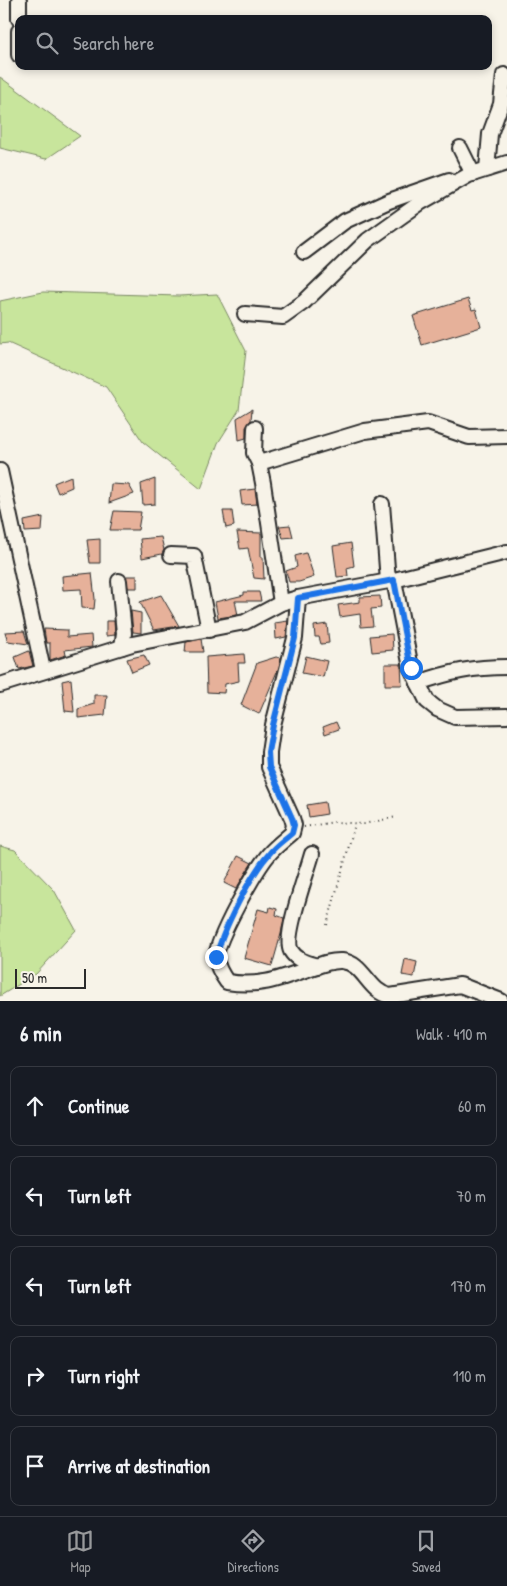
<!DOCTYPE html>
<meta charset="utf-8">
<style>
:root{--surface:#171b24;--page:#242831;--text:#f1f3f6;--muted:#9ea1a6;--line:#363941;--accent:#98999b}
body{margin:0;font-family:"Patrick Hand",sans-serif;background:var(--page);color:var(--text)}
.scale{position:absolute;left:15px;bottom:12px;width:71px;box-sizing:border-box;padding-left:5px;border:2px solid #2b2b2b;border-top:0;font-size:14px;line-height:18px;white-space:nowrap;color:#2b2b2b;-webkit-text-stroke:4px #f7f3e8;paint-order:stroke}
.stop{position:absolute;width:15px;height:15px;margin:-11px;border:4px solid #1a73e8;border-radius:50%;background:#fff}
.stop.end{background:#1a73e8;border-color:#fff;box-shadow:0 1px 5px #0008}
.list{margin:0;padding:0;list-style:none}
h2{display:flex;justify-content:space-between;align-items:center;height:65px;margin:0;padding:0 20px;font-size:21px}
h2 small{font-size:16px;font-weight:400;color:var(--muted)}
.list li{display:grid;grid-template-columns:32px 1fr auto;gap:15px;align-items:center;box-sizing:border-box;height:80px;margin:0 10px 10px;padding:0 10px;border:1px solid var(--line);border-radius:10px}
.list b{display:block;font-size:19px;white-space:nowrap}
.list em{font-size:16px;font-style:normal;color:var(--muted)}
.icon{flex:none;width:28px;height:28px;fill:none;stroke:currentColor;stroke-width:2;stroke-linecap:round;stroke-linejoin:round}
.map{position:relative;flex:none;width:507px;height:1001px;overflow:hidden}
.search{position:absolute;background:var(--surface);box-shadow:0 2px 8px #0003;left:15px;right:15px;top:15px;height:55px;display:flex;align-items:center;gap:12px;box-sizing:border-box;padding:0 18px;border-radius:10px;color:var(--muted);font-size:19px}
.sheet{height:515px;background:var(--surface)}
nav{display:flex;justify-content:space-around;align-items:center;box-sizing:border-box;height:70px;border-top:1px solid var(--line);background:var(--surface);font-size:14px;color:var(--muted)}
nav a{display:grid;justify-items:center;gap:2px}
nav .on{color:var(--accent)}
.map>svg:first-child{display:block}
.green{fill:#c8e59c;stroke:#7a8864}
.building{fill:#e6b19a;stroke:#2b2b2b}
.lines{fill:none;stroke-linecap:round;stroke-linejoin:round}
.minor-casing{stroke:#2b2b2b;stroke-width:18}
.path{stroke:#2b2b2b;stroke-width:2;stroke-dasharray:1 4;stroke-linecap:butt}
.minor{stroke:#f7f3e8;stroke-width:14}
.route{stroke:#1a73e8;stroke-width:6}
</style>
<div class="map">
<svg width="507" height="1001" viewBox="0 0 507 1001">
<rect width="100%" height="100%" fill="#f7f3e8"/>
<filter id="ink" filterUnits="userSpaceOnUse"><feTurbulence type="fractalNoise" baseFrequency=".02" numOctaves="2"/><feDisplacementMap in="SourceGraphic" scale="10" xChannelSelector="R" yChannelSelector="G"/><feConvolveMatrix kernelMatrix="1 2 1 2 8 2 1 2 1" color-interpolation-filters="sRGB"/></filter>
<g filter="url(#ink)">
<g class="green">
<path d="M0,77L80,136L46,159L0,148Z"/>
<path d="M43,292L179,296L217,294L246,351L239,410L218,443L201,489L143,442L106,387L8,343L0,344V301Z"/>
<path d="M0,846L15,850L54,890L76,930L36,974L0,996Z"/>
</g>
<g class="building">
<path d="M468,299L472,310L476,309L481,327L422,345L413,316Z"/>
<path d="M252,409L251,420L246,427V438L239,440L237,418Z"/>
<path d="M71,476L72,487L58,493L54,483Z"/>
<path d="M155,479V504L143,505L141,484Z"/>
<path d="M111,484L129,485L134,494L109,503Z"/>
<path d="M255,489L257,504L242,505L240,491Z"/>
<path d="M114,511L141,512L138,530H110Z"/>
<path d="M223,511H232L234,526L226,528Z"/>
<path d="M43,517L42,531L25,532L24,521Z"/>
<path d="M290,525L293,537L283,538L279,526Z"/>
<path d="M237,532L261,533V557H263L264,579L254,578L248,548L240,549Z"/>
<path d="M161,537L164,550L162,554L142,558L140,539Z"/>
<path d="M100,539V563H90L87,540Z"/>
<path d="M351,543L354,566L347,568L348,576L337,577L333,546Z"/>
<path d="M306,553L314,577L299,582H289L286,571L297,567L295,556Z"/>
<path d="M92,573L95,599L94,609L82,608L81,589L63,590L62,576Z"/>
<path d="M126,576H137V588H128Z"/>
<path d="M244,592H259L261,601H235L238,615L218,618L215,602L244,595Z"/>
<path d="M161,595L179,626L154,630L140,602Z"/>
<path d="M380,596L381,608L371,609L373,626L361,627L360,614L340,617L338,605L360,602V597Z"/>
<path d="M131,611L141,613V633L133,632Z"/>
<path d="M106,621H114L115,635L106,636Z"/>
<path d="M288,621L286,637L276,639L275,623Z"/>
<path d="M327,624L329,643L321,644L319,637H315L314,626Z"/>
<path d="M44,629L67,630V637L91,635L92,647L65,650L66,655L50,660V643H46Z"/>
<path d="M24,631L28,644L8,641L5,632Z"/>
<path d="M392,634L393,650L372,652L370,636Z"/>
<path d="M201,639L203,652H185L186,642Z"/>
<path d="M29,651L33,666L19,669L15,657Z"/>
<path d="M244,654L245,663H238L239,681L225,684L224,693L207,692L206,657Z"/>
<path d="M144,655L149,665L132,672L127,659Z"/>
<path d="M306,656L327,661L323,677L302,673Z"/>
<path d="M276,657L281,658L279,667L259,714L241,705L257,663Z"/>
<path d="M385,664H401L402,685H385Z"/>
<path d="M71,679L74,712L65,711L62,681Z"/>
<path d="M94,695H107L105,715L78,718V709L94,704Z"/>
<path d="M336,722L339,729L325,734L323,727Z"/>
<path d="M325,802L327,814L309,817L307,805Z"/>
<path d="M238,856L252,863L236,889L224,883Z"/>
<path d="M270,907L277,909L276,915L284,918L281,934L272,966L244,958L258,909L269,912Z"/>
<path d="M405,959L417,962L414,977L402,975Z"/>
</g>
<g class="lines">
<defs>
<g id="minor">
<path d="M19,19V0"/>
<path d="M19,55V31"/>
<path d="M460,148L473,174"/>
<path d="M487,169L490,134L501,104L504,75"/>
<path d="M304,252L345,221L389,201L449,180"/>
<path d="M245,314L283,317L304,302L368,240L420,203L469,175L507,163"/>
<path d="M255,428L254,453L259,463"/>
<path d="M0,471L43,670"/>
<path d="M382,504L388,581"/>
<path d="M171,555L194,556L209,630"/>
<path d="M394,580L411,668L427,701L437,709L455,717L507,716"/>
<path d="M119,581L124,633L122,647"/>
<path d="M298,598L295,638L273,725L269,752V767L292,818L294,825L292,833C284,840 275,847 269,854C256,869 216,940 216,958C217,967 222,975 227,982C257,987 277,980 305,970C317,966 330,960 342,961C364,963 368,992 390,996L460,985L501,1001"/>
<path d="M281,603L263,483L259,463L365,431L428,423L469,437L507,436"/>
<path d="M418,683C449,672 474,667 507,667"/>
<path d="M0,685L132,644L245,622L281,603L298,598L394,580L507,552"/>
<path d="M312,854C307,873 283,936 291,951C297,961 308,963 317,966"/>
</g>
</defs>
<use href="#minor" class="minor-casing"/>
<g class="path">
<path d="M304,827L334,822L364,824L396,817"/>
<path d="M327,925L355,824"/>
</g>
<use href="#minor" class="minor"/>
</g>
</g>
<g class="lines" filter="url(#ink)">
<path class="route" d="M216,957C223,930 250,875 269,854C275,846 284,840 292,833L294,825L292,818L269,767L268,752L273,725L295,638L298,598L394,580L411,668"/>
</g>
</svg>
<div class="scale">50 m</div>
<div class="stop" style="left:411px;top:668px"></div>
<div class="stop end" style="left:216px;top:957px"></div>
<div class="search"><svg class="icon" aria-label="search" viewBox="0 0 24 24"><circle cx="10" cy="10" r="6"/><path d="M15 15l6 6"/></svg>Search here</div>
</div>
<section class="sheet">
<h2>6 min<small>Walk · 410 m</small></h2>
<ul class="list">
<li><svg class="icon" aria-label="ahead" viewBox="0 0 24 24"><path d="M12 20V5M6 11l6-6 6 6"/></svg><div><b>Continue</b></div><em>60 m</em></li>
<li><svg class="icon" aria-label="left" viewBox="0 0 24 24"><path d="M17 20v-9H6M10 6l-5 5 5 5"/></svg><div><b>Turn left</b></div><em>70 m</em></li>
<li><svg class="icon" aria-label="left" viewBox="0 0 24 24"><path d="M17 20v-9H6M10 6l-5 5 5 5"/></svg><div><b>Turn left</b></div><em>170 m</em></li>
<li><svg class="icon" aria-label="right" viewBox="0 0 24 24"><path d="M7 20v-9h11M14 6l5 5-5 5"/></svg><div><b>Turn right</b></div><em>110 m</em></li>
<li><svg class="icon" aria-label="arrive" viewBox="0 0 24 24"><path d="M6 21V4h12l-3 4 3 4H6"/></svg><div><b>Arrive at destination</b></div></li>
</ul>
</section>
<nav>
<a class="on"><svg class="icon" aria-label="map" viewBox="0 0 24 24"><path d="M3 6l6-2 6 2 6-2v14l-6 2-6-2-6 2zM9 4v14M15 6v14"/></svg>Map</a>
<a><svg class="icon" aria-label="directions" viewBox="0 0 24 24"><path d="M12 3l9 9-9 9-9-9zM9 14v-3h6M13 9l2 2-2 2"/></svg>Directions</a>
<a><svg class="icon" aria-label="saved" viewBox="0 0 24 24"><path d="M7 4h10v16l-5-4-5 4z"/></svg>Saved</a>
</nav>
